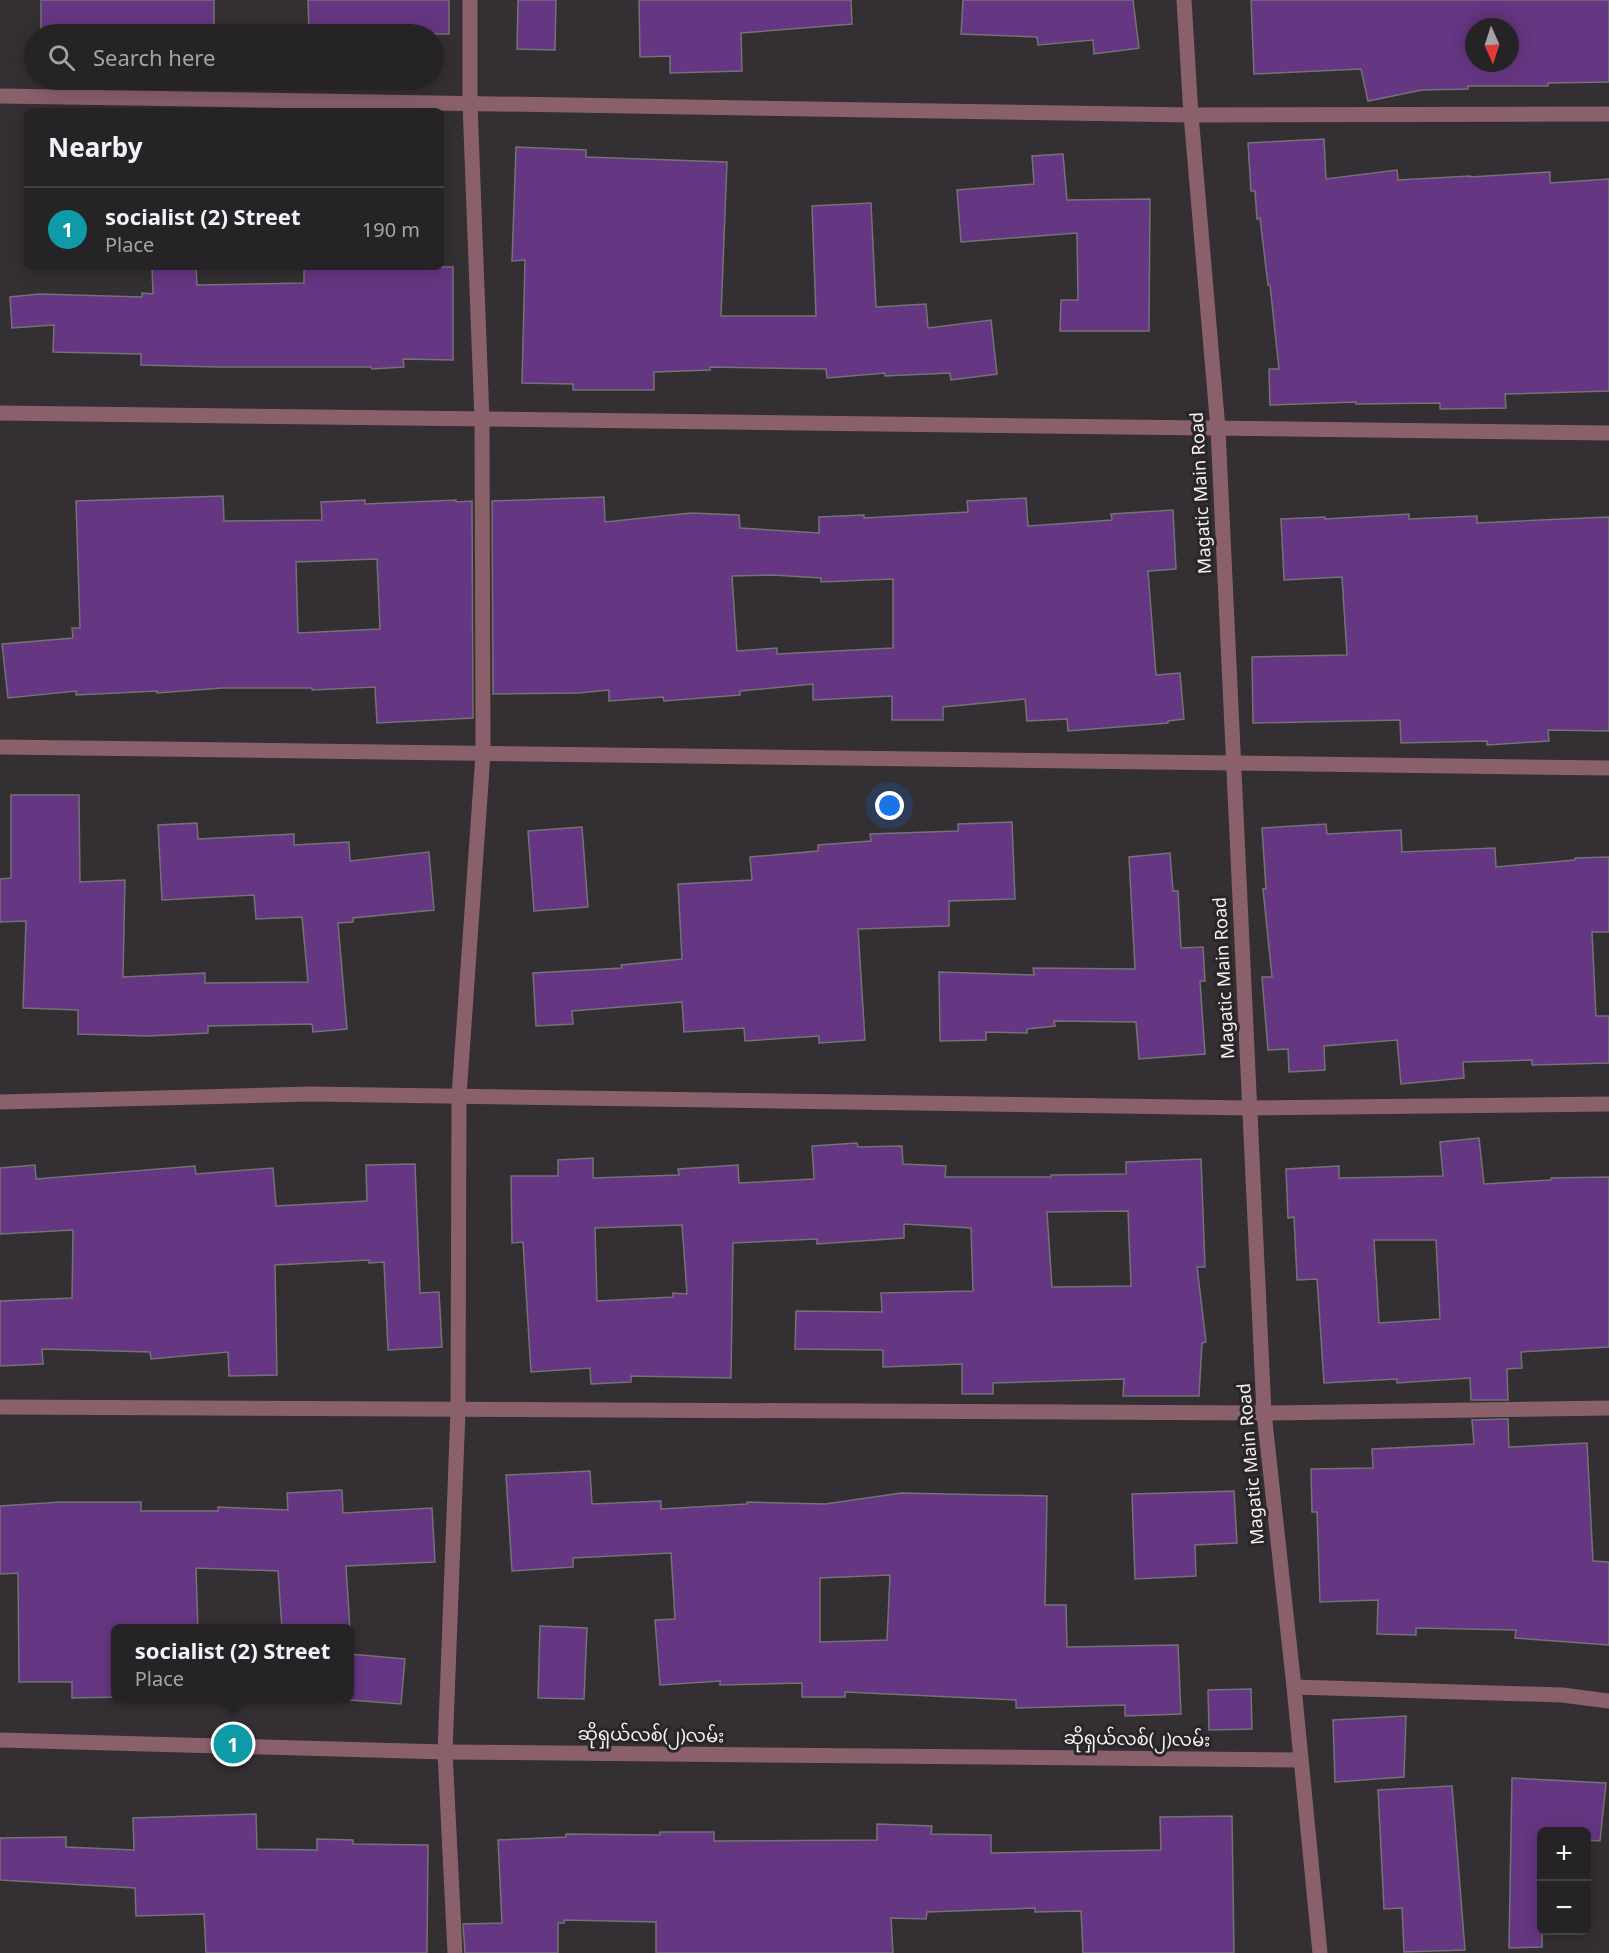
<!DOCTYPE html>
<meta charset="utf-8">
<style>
:root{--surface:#262326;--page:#2e2b2e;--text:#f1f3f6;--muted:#a4a4a7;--line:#424043;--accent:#2563eb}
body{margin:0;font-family:"Noto Sans","Noto Sans Myanmar",sans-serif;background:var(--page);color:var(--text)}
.controls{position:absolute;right:18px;bottom:18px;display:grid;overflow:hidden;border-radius:9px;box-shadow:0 3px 15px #0003}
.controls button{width:54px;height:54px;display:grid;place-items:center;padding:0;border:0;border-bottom:2px solid var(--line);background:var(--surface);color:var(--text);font:30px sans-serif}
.compass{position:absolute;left:1465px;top:18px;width:54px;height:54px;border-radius:50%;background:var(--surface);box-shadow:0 3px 15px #0003;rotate:177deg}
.you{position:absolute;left:890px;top:806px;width:21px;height:21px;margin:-15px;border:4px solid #fff;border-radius:50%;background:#1a73e8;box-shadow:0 0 0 9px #1a73e833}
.badge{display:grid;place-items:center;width:39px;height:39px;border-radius:50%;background:var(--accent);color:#fff;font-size:20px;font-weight:700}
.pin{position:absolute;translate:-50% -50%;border:3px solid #fff;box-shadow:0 2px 6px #0006}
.popup{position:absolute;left:111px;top:1624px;width:243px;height:78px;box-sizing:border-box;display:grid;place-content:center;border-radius:9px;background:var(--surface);filter:drop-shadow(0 2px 4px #0005);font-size:20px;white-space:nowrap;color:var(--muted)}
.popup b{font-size:22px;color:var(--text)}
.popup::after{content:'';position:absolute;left:50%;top:100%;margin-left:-12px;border:12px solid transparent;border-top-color:var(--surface)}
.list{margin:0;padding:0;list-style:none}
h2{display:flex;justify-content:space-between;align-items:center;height:78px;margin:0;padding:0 24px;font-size:26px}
h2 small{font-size:20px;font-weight:400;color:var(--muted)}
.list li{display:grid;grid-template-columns:39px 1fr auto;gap:18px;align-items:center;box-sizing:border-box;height:84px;padding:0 24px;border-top:2px solid var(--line)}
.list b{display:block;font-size:22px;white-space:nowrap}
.list p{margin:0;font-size:20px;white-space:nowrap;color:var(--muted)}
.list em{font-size:20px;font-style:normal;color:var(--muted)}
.icon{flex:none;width:33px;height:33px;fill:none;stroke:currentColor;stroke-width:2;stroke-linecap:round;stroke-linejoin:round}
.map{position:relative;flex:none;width:1609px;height:1953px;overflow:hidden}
.search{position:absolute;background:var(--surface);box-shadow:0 3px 15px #0003;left:24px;top:24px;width:420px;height:66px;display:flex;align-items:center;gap:15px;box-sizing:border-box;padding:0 21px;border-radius:33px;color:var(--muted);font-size:22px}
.panel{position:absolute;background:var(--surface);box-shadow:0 3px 15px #0003;left:24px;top:108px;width:420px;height:162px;border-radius:9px}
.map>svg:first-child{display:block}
.building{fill:#653681;stroke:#747277;stroke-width:1.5;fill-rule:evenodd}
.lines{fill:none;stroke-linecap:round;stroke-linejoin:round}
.street{stroke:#8a606b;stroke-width:15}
.labels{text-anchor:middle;stroke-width:6;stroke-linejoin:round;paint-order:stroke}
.street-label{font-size:18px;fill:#f5f2f4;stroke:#292528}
</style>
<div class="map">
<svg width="1609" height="1953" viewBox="0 0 1609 1953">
<rect width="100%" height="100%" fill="#332f32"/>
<g class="building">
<path d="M41,0H214V34H84V31L41,32Z"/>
<path d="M308,0H449V34H309Z"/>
<path d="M518,0H556L555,50L517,49Z"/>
<path d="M639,0H851L852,24L741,33L742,71L670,73V56L640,57Z"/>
<path d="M963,0H1133L1139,48L1094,54L1093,40L1038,45L1037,37L961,34Z"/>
<path d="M1251,0H1609V82L1548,83V86H1468V89L1422,90L1368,101L1361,69L1254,74ZM1474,27H1510V63H1474Z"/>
<path d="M1324,139L1326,179L1397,170L1398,180L1470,176V177L1550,172V183L1609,179V391L1505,394L1506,408L1440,409V403L1356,404V402L1270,405L1269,369H1279L1270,285H1268L1260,218L1257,219L1255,191H1251L1248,143Z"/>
<path d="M516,147L586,150V157L727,162L721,316H816L812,206L871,203L876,307L926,304L928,328L991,320L997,374L951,380L950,373L885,376V373L827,378L826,369L710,367V370L654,372V390H573V384L522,383L525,260L512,261Z"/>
<path d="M1063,154L1067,200L1150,199L1149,331H1060L1061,300H1078L1077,233L961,242L957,190L1034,184L1032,156Z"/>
<path d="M152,267H196L197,285L304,283V267H453V360L403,359L404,367L372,369L371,367H218L141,365V354L53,352L54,325L12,328L10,297L39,294L142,297V293L153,294Z"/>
<path d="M223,496L224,521L322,520L321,502L365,500V504L456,500V502L472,501L473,718L377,723L375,687L312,690V688H222L157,693V691L76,695V691L8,698L2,644L73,638L72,628H80L76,501ZM377,559L380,629L298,633L296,562Z"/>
<path d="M604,497L605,522L691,513L739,515L740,528L819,533V517L864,515V518L968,512L967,501L1026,498L1028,526L1112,520L1111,514L1173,510L1176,569L1148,571L1156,675L1180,673L1184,719L1168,721V723L1068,731L1067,719L1027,721L1025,699L943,707V720H892V696L813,700V684L740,691V695L664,701L663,697L609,701V690L579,693L493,694L492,501ZM772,575L821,578V582L893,579V648L777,654V648L737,651L732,576Z"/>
<path d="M1409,514V519L1477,516V523L1609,517V731L1548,730L1549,741L1487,745V741L1401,743L1400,720L1253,723L1252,657L1347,655L1342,577L1284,580L1281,519L1325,517V519Z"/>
<path d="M11,795H79L80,882L125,880L123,977L205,973V983L308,982L302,917L256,919L254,895L162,900L158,825L197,823L198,839L294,834V845L349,842L350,861L429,852L434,910L353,918V922L338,923L347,1029L313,1032L312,1024L208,1026V1033L148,1036L78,1034V1010L23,1008L26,921L0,922V879L11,878Z"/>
<path d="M1012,822L1015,899L949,901V926L858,929L865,1040L819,1043V1036L745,1041L744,1028L684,1032L682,1002L572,1011L573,1024L536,1026L533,973L622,968L621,965L682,959L678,884L752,880L750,857L818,851V845L871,841L870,834L958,831V824Z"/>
<path d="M1326,824L1327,834L1401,830L1402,852L1495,848L1496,867L1575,860V858L1609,857V932H1592L1596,1016H1609V1063L1532,1065V1060L1463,1062L1464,1078L1401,1084L1397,1040L1324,1046L1325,1070L1289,1072L1288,1049L1268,1050L1262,977H1272L1263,889H1266L1262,828Z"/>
<path d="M582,827L588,907L534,911L528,831Z"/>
<path d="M1170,853L1173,891H1178L1181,948L1203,947L1205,981H1200L1205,1054L1139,1059L1136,1022L1054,1021L1055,1026L1027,1029V1033L986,1032V1040L940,1041L939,972L1034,975L1033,968L1135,969L1129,857Z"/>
<path d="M1479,1138L1484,1184L1551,1180V1178L1609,1177V1347L1521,1352L1522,1368L1507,1369L1508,1400H1471L1470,1378L1397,1383V1379L1324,1383L1317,1279L1297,1280L1294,1217L1288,1218L1286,1169L1339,1166V1178L1443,1176L1440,1142ZM1374,1240H1436L1440,1319L1379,1323Z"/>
<path d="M857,1143L858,1147L902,1146L903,1164L946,1166L945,1177H1051V1175L1126,1174V1162L1201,1159L1205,1267H1197L1206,1342L1202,1343L1199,1396H1123L1124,1379L993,1383V1394H962V1364L883,1367V1350L795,1349L796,1311L882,1312L881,1293L973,1291L971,1228L904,1224V1238L817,1244V1239L733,1243L731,1378L631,1376V1382L591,1384L590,1368L531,1372L523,1242L512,1243L511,1176H558V1160L593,1158V1178L679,1175L678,1169L738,1165L739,1183L814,1179L812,1146ZM1128,1211L1131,1286L1052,1287L1047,1212ZM682,1225L687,1294L673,1293V1297L597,1301L595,1228Z"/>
<path d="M415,1164L420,1293L439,1292L442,1347L388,1350L384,1262L369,1263V1260L275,1265L277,1375L229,1376L228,1352L151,1359L150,1352L42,1349L43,1364L0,1366V1301L72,1298L73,1230L0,1234V1168L35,1165L36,1179L195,1166L196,1174L273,1168L276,1206L367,1201L366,1165Z"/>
<path d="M1508,1419L1509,1447L1587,1443L1593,1561L1609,1562V1645L1515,1638L1516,1630L1416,1628V1635L1377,1634L1378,1600L1320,1602L1317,1512H1312L1311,1469L1373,1468L1372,1449L1474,1444L1472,1420Z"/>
<path d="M590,1471L592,1504L661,1501V1509L747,1504V1502L825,1504L901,1493L1047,1496L1045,1605H1066L1067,1647L1178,1645L1181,1714L1125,1716V1705L1016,1708V1700L845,1692V1697H802V1683L720,1685V1681L660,1685L655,1620L675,1619L671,1553L573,1558V1567L512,1571L506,1475ZM890,1575L887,1640L820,1642V1578Z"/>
<path d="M342,1490L343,1513L432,1508L435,1562L346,1566L350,1629H282L278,1571L196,1568L198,1629H116V1697L72,1698V1682H19L18,1573L0,1574V1506L61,1502H141V1511H218V1507L288,1510L287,1493Z"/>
<path d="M1234,1491L1237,1543L1195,1545L1196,1576L1135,1579L1132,1494Z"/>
<path d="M540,1626L587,1628L584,1699L538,1698Z"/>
<path d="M350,1654L405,1659L401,1704L350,1700Z"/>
<path d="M1251,1689L1252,1729L1209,1730L1208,1690Z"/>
<path d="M1406,1716L1404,1777L1335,1782L1333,1720Z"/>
<path d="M1512,1778L1606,1783L1600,1841L1587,1840V1832H1542V1947L1509,1948Z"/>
<path d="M1452,1786L1465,1950L1404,1952L1402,1908L1384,1909L1378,1790Z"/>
<path d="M256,1814L257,1849L317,1850V1839L353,1840V1844L428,1845L427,1953H206L204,1914L136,1916L135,1888L0,1880V1838L66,1837V1847L134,1850L133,1818Z"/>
<path d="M1232,1816L1234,1953H1083L1081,1911L1035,1912V1908L927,1912L926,1919L891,1918L893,1953H656V1922L564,1920V1923H558V1953H465L463,1924L502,1923L498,1840L566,1837V1834L660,1835V1832H714V1841L877,1840V1824L932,1826L931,1834L991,1835V1853L1161,1850L1160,1817Z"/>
</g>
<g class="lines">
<g class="street">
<path d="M1184,0L1191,115L1218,429L1264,1413L1294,1687L1320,1953"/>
<path d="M0,96L1191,115L1609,114"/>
<path d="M0,413L1609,433"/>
<path d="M0,747L1609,768"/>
<path d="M0,1102L310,1094L1250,1108L1609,1104"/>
<path d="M0,1407L1264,1413L1609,1408"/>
<path d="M1294,1687L1562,1695L1609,1701"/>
<path d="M0,1740L445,1752L1301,1760"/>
<path d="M455,1953L445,1752L458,1410L459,1096L483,754L482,420L470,104V0"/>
</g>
</g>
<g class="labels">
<g class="street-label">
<text transform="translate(1201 493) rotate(-93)" y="6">Magatic Main Road</text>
<text transform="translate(1224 978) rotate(-93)" y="6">Magatic Main Road</text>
<text transform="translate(1251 1464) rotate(-95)" y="6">Magatic Main Road</text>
<text transform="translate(651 1735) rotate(1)" y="6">ဆိုရှယ်လစ်(၂)လမ်း</text>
<text transform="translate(1137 1739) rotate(1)" y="6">ဆိုရှယ်လစ်(၂)လမ်း</text>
</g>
</g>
</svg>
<div class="controls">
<button>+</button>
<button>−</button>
</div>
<svg class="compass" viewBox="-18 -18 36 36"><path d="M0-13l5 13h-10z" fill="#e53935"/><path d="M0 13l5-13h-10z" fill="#a4a4a7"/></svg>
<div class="you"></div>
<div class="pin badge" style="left:233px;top:1744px;background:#0f9aa8">1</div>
<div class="popup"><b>socialist (2) Street</b>Place</div>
<div class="search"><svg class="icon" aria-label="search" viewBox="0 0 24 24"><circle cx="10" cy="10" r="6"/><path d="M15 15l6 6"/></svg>Search here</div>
<section class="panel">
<h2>Nearby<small></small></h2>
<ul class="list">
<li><span class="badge" style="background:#0f9aa8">1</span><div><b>socialist (2) Street</b><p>Place</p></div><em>190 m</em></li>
</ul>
</section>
</div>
